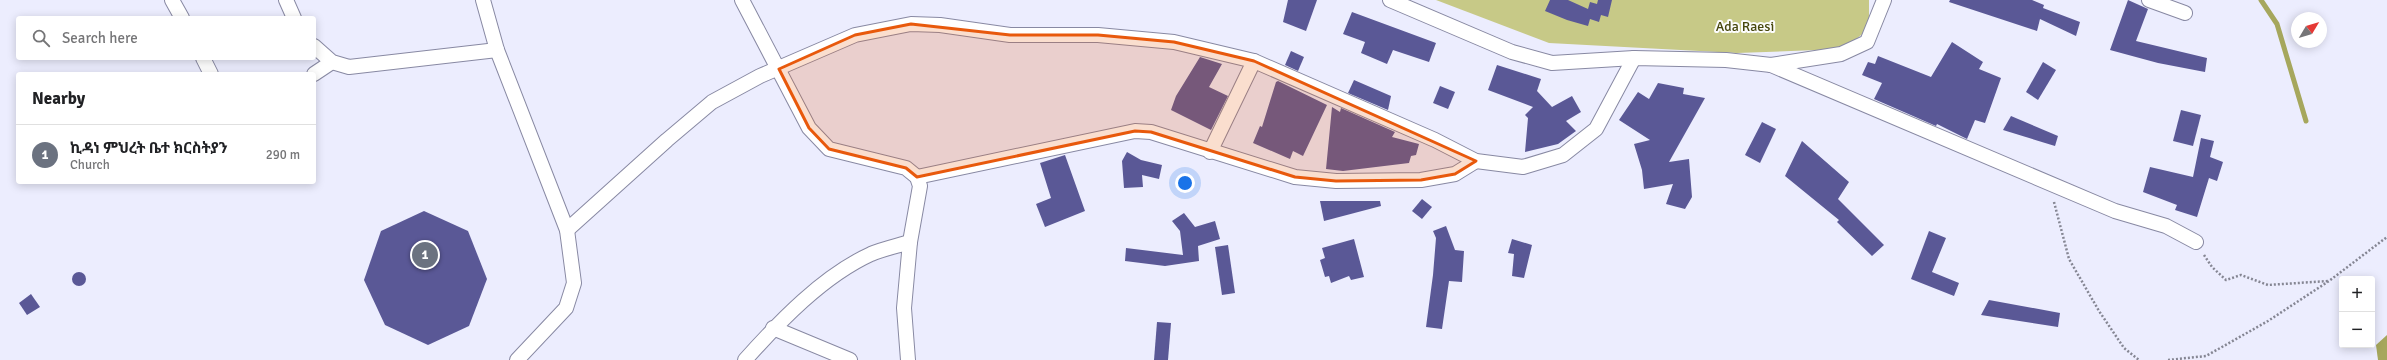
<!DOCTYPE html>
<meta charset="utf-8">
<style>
:root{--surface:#fff;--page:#f2f2f2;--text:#202124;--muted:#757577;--line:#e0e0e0;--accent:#660}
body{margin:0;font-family:Signika,"Noto Sans Ethiopic",sans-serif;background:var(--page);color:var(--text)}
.controls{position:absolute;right:12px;bottom:12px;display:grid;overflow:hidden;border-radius:4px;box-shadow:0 2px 10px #0003}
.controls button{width:36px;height:36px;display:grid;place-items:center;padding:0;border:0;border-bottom:1px solid var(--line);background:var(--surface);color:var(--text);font:20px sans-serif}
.compass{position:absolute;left:2291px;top:12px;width:36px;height:36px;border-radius:50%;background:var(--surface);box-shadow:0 2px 10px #0003;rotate:52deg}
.you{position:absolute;left:1185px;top:183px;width:14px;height:14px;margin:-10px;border:3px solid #fff;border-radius:50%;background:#1a73e8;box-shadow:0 0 0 6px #1a73e833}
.badge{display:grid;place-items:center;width:26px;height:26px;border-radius:50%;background:var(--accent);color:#fff;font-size:13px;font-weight:700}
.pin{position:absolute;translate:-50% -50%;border:2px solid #fff;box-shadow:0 1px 4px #0006}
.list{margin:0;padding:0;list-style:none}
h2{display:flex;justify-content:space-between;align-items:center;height:52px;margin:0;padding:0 16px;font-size:17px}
h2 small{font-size:13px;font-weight:400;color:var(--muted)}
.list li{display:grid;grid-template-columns:26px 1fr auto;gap:12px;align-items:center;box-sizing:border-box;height:60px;padding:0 16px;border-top:1px solid var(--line)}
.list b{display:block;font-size:15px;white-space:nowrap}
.list p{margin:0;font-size:13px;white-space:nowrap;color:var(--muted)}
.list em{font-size:13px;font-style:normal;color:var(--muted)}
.icon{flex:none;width:22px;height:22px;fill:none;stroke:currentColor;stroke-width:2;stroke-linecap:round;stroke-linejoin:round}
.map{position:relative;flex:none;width:2387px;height:360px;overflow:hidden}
.search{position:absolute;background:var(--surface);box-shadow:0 2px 10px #0003;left:16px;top:16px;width:300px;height:44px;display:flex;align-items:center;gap:10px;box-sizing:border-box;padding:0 14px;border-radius:4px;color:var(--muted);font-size:15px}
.panel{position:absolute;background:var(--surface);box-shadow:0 2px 10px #0003;left:16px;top:72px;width:300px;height:112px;border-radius:4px}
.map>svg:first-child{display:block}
.green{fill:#c7c987}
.water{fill:#a6a75d}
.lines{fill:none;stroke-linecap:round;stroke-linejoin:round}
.stream{stroke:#a6a75d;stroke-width:5}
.building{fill:#5a5896}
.minor-casing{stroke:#8889a3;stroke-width:16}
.path{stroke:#858693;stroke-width:2.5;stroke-dasharray:2 2;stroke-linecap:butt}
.minor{stroke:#fff;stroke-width:14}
.marked{fill:#e8590c;fill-opacity:0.2;stroke:#e8590c;stroke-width:3;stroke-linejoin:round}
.labels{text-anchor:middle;stroke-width:4;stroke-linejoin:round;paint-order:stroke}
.park-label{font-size:14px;fill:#47470d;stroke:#fcfcfc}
</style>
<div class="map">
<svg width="2387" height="360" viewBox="0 0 2387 360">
<rect width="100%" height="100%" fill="#ecedfe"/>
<path class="green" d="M1436,0H1869V29L1843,49L1737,53L1549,43Z"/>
<path class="water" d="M2387,335V360H2378L2376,345Z"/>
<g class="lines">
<path class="stream" d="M2261,0L2277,24L2306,121"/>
</g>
<g class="building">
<path d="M1288,0H1317L1306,31L1283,22Z"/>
<path d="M1550,0H1568L1588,9L1590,2L1597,4L1598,0H1612L1608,17L1601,15L1599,22L1590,19L1588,26L1567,20L1545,11Z"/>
<path d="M1950,0H2032L2044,5L2043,8L2080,22L2076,36L2040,19L2037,31L1949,2Z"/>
<path d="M2128,0L2148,9L2136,41L2207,58L2205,72L2158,63L2110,50Z"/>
<path d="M1352,12L1436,43L1429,62L1393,50L1387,64L1361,53L1365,42L1343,34Z"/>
<path d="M1952,42L1983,62L1979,69L2001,78L1985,123L1975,120L1967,139L1937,124L1936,126L1874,99L1882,83L1862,75L1868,62L1875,64L1878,56L1931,77Z"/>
<path d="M1291,51L1304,57L1298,71L1285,65Z"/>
<path d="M1200,57L1222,64L1209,87L1228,96L1211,130L1171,110L1176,96Z"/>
<path d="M2043,62L2056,70L2038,100L2026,92Z"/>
<path d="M1497,65L1541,79L1537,91L1552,107L1572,96L1581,112L1566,121L1576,131L1558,144L1525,152L1528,118L1525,115L1533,107L1488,90Z"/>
<path d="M1354,80L1391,96L1388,110L1348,93Z"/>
<path d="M1278,81L1327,105L1303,156L1293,151L1290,159L1253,143L1260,126L1262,127L1276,82Z"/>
<path d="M1658,83L1684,88L1683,94L1705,98L1669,162L1689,159L1692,197L1685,209L1666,204L1673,184L1644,189L1642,170L1634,144L1650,140L1619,120L1638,92L1649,99Z"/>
<path d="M1440,86L1455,92L1448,109L1433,103Z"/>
<path d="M1332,107L1340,112L1341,108L1395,132L1392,137L1419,144L1416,155L1411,156L1409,163L1343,171L1326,169Z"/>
<path d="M2181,110L2201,115L2193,146L2173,141Z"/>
<path d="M2011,116L2058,136L2055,146L2003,130Z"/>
<path d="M1762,122L1776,129L1760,163L1745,155Z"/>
<path d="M2201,138L2214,141L2210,157L2223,162L2217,181L2209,178L2197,217L2175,210L2177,205L2143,192L2150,167L2193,177Z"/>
<path d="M1802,141L1849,182L1838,199L1884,245L1872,256L1837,222L1839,220L1785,176Z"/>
<path d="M1127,152L1141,160L1162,165L1159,179L1142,175L1143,187L1124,188L1122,161Z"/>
<path d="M1065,155L1085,211L1045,227L1036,204L1051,198L1040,163Z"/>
<path d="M1422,199L1432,207L1422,219L1412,211Z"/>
<path d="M1320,201H1380L1381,206L1324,221Z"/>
<path d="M424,211L468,231L487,279L469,326L428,345L385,325L364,280L381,231Z"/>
<path d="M1184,213L1195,227L1215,221L1220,239L1198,246L1199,261L1165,266L1125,261L1126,248L1183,255L1180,231L1172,221Z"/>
<path d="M1446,226L1455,250L1464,251L1462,282L1449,281L1442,329L1426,327L1433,275L1436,238L1433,231Z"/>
<path d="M1929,231L1946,238L1932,272L1959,283L1954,296L1911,279Z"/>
<path d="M1354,239L1364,277L1351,280L1349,276L1331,283L1329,276L1325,277L1320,260L1325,258L1322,248Z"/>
<path d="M1512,239L1532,245L1524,278L1512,276L1514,254L1508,253Z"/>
<path d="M1228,245L1235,293L1222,295L1215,247Z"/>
<circle cx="79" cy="279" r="7"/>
<path d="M31,294L40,307L27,315L19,303Z"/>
<path d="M1989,300L2060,313L2058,327L1981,315Z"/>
<path d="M1157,322L1171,323L1168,360H1154Z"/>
</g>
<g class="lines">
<defs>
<g id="minor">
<path d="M172,0L182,18"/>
<path d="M286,0L294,18"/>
<path d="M483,0L497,50L567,230L574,283L566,308L517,360"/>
<path d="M742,0L809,128L829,149L906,168L917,177L920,186L910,242L904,308L908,360"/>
<path d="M1390,0L1512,52L1552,63L1634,58L1726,60L1771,65L2115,211L2166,226L2196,242"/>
<path d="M2149,0L2185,13"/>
<path d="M314,46L332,62L349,67L497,50"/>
<path d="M203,58L211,74"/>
<path d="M1771,65L1841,54L1867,42L1884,0"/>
<path d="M314,74L332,62"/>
<path d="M1210,152L1254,61"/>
<path d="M917,177L1135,131L1151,132L1295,177L1336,181L1421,180L1455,174L1476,161"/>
<path d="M567,230L667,140L712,102L760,76L855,35L911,24L940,25L1010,35H1098L1174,42L1254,61L1435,140L1476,161L1523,167L1563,155L1596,129L1634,58"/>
<path d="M773,328L850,360"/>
<path d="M745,360C780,321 823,276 871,254C883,249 897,246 910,242"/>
</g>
</defs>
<use href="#minor" class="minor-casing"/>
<g class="path">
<path d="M2054,202L2069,259L2099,311L2124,348L2139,360"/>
<path d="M2204,255L2212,267L2226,280L2241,275L2268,285L2328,281"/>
<path d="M2168,360L2206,356L2268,321L2329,281L2387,237"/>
</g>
<use href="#minor" class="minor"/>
</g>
<path class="marked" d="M911,24L1010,35H1098L1174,42L1254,61L1476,161L1455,174L1421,180L1336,181L1295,177L1151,132L1135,131L917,177L906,168L829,149L809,128L779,69L855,35Z"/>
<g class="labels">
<g class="park-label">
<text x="1745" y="31">Ada Raesi</text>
</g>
</g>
</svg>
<div class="controls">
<button>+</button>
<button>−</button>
</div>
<svg class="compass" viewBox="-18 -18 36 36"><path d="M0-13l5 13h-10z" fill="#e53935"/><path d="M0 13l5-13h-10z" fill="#757577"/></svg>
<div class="you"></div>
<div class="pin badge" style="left:425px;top:255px;background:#6b7280">1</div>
<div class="search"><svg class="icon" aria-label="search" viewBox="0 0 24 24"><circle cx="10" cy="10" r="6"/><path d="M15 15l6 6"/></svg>Search here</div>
<section class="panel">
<h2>Nearby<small></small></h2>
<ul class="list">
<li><span class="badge" style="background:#6b7280">1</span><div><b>ኪዳነ ምህረት ቤተ ክርስትያን</b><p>Church</p></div><em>290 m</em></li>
</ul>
</section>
</div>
